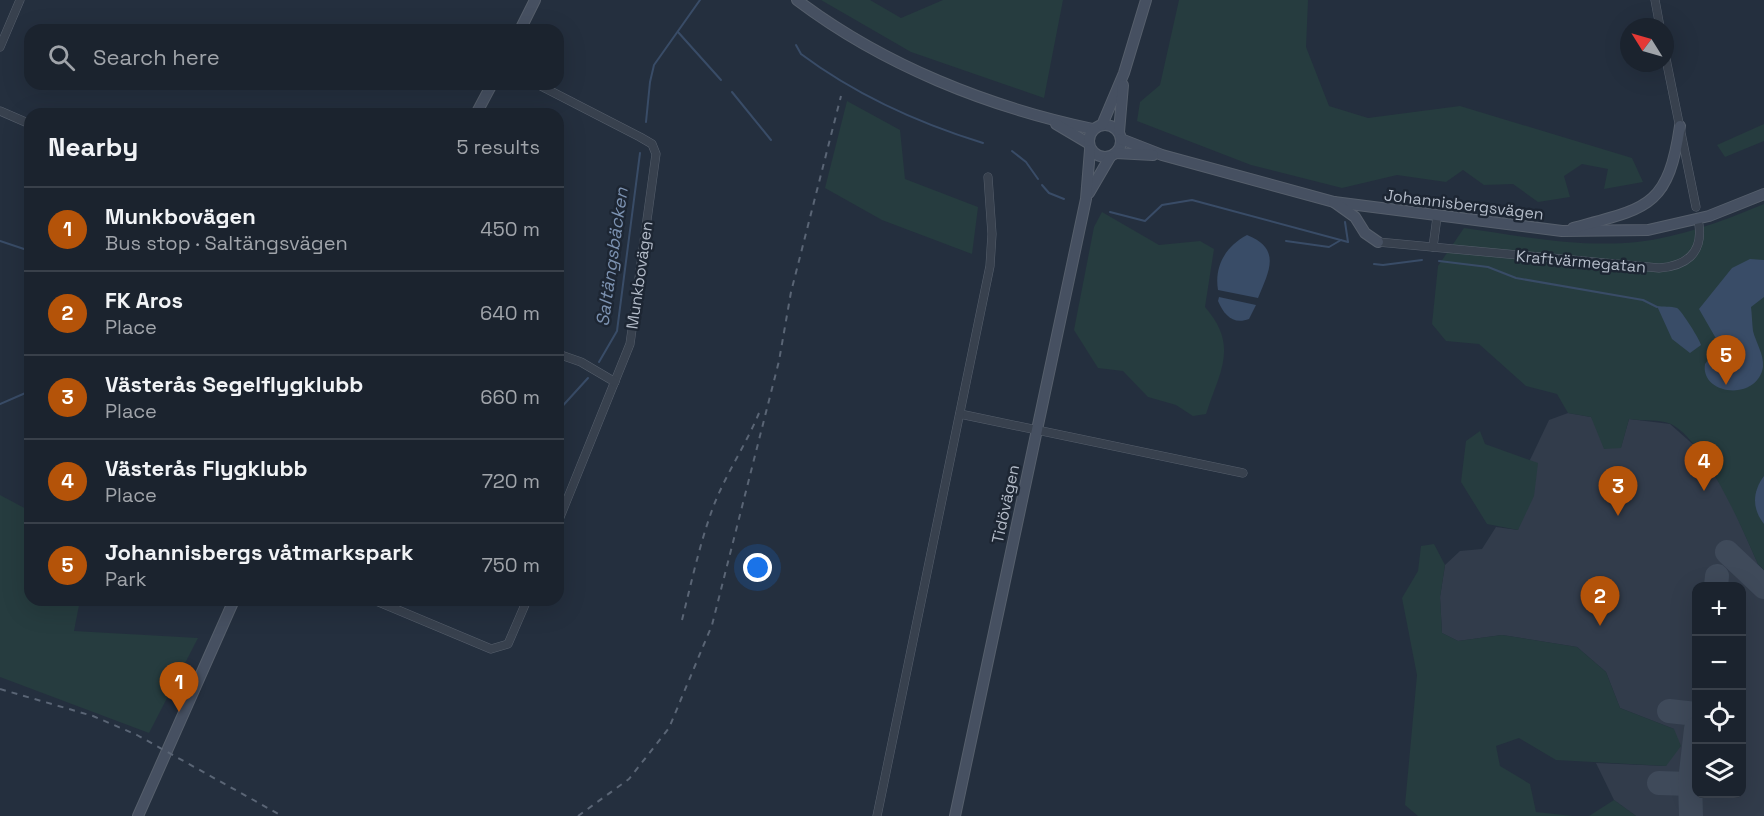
<!DOCTYPE html>
<meta charset="utf-8">
<style>
:root{--surface:#1b232e;--page:#242b36;--text:#f1f3f6;--muted:#a0a4aa;--line:#39404a;--accent:#b45309}
body{margin:0;font-family:"Space Grotesk",sans-serif;background:var(--page);color:var(--text)}
.controls{position:absolute;right:18px;bottom:18px;display:grid;overflow:hidden;border-radius:12px;box-shadow:0 6px 24px #0002}
.controls button{width:54px;height:54px;display:grid;place-items:center;padding:0;border:0;border-bottom:2px solid var(--line);background:var(--surface);color:var(--text);font:30px sans-serif}
.compass{position:absolute;left:1620px;top:18px;width:54px;height:54px;border-radius:50%;background:var(--surface);box-shadow:0 6px 24px #0002;rotate:307deg}
.you{position:absolute;left:758px;top:568px;width:21px;height:21px;margin:-15px;border:4px solid #fff;border-radius:50%;background:#1a73e8;box-shadow:0 0 0 9px #1a73e833}
.badge{display:grid;place-items:center;width:39px;height:39px;border-radius:50%;background:var(--accent);color:#fff;font-size:20px;font-weight:700}
.pin{position:absolute;translate:-50% -50px;filter:drop-shadow(0 2px 3px #0008)}
.pin::after{content:'';position:absolute;top:32px;width:21px;height:18px;background:inherit;clip-path:polygon(0 0,100% 0,50% 100%)}
.list{margin:0;padding:0;list-style:none}
h2{display:flex;justify-content:space-between;align-items:center;height:78px;margin:0;padding:0 24px;font-size:26px}
h2 small{font-size:20px;font-weight:400;color:var(--muted)}
.list li{display:grid;grid-template-columns:39px 1fr auto;gap:18px;align-items:center;box-sizing:border-box;height:84px;padding:0 24px;border-top:2px solid var(--line)}
.list b{display:block;font-size:22px;white-space:nowrap}
.list p{margin:0;font-size:20px;white-space:nowrap;color:var(--muted)}
.list em{font-size:20px;font-style:normal;color:var(--muted)}
.icon{flex:none;width:33px;height:33px;fill:none;stroke:currentColor;stroke-width:2;stroke-linecap:round;stroke-linejoin:round}
.map{position:relative;flex:none;width:1764px;height:816px;overflow:hidden}
.search{position:absolute;background:var(--surface);box-shadow:0 6px 24px #0002;left:24px;top:24px;width:540px;height:66px;display:flex;align-items:center;gap:15px;box-sizing:border-box;padding:0 21px;border-radius:18px;color:var(--muted);font-size:22px}
.panel{position:absolute;background:var(--surface);box-shadow:0 6px 24px #0002;left:24px;top:108px;width:540px;height:498px;border-radius:18px}
.map>svg:first-child{display:block}
.airport{fill:#323c4b;fill-rule:evenodd}
.green{fill:#263c3f}
.water{fill:#394c67}
.lines{fill:none;stroke-linecap:round;stroke-linejoin:round}
.stream{stroke:#394c67;stroke-width:2}
.taxiway{stroke:#3f4a5a;stroke-width:24}
.street-casing{stroke:#565f6c;stroke-width:9}
.secondary-casing{stroke:#565f6c;stroke-width:12}
.street{stroke:#38414e;stroke-width:8}
.secondary{stroke:#465061;stroke-width:10}
.rail{stroke:#5a6575;stroke-width:2;stroke-dasharray:6 6;stroke-linecap:butt}
.labels{text-anchor:middle;stroke-width:5;stroke-linejoin:round;paint-order:stroke}
.street-label{font-size:16px;fill:#b4bcc9;stroke:#1d2633}
.water-label{font-size:18px;font-style:italic;fill:#7c92b1;stroke:#1d2633}
</style>
<div class="map">
<svg width="1764" height="816" viewBox="0 0 1764 816">
<rect width="100%" height="100%" fill="#242f3e"/>
<path class="airport" d="M1568,413L1591,417L1621,447L1629,419L1670,424L1696,447L1728,496L1758,564L1764,570V816H1636L1614,800L1596,763L1666,766L1674,729L1620,708L1606,672L1577,647L1502,635L1458,641L1442,633L1440,597L1445,565L1460,551L1482,549L1496,527L1518,530L1529,462L1549,420ZM1696,586H1742V794H1696Z"/>
<g class="green">
<path d="M821,0H870L901,18L943,0H1063L1044,98L911,52Z"/>
<path d="M1179,0H1308L1306,47L1329,106L1368,118L1460,106L1632,158L1643,182L1604,189L1608,169L1582,164L1564,176L1570,197L1538,202L1513,184L1484,185L1463,170L1446,182L1397,175L1342,188L1251,165L1137,121L1140,102L1160,85Z"/>
<path d="M847,101L900,130L905,179L978,207L972,254L882,220L825,188Z"/>
<path d="M1764,124V141L1725,157L1717,145Z"/>
<path d="M1764,204V570L1758,564C1742,529 1706,442 1671,424C1661,419 1641,421 1629,419L1621,448L1604,449L1591,417L1568,413L1557,394L1526,386L1479,344L1446,341L1432,324L1438,266L1464,228C1520,236 1580,248 1637,242C1681,237 1723,221 1764,204Z"/>
<path d="M1102,212L1159,245L1200,241L1214,249L1205,307C1239,346 1220,371 1206,414L1193,416L1176,405L1148,397L1123,371L1098,368L1074,330L1094,227Z"/>
<path d="M1480,431L1485,444L1538,463L1534,496L1518,530L1487,524L1461,482L1466,441Z"/>
<path d="M0,495L30,511V600H80L74,631L198,638L149,733L0,677Z"/>
<path d="M1434,544L1445,565L1440,597L1442,633L1458,641L1502,635L1577,647L1606,672L1620,708L1674,729L1681,746L1666,766L1556,760L1519,738L1496,746L1500,766L1530,784L1536,812L1573,816H1418L1405,805L1417,675L1402,598L1418,571L1421,546Z"/>
<path d="M1614,800L1636,816H1589Z"/>
</g>
<g class="water">
<path d="M1247,235C1282,249 1269,271 1258,298L1218,290C1214,266 1226,246 1247,235Z"/>
<path d="M1750,259L1764,260V297L1751,307C1752,315 1752,323 1753,331C1756,343 1764,354 1763,367C1757,402 1700,395 1705,364L1715,351L1718,342L1699,309L1732,268Z"/>
<path d="M1219,297L1256,305L1249,319C1233,325 1224,315 1218,301Z"/>
<path d="M1657,306C1663,307 1671,306 1677,308C1682,311 1700,340 1701,345L1690,353L1672,339Z"/>
<path d="M1764,476V524C1752,509 1752,492 1764,476Z"/>
</g>
<g class="lines">
<g class="stream">
<path d="M678,32L721,80"/>
<path d="M796,45L801,54C856,95 918,123 983,143"/>
<path d="M732,92L771,140"/>
<path d="M646,122L650,82L654,65L700,0"/>
<path d="M1012,151L1026,162L1038,179"/>
<path d="M1042,185L1049,193L1064,199"/>
<path d="M1110,212L1145,221L1162,205L1192,200L1348,242"/>
<path d="M1345,222L1348,242"/>
<path d="M0,241L30,251"/>
<path d="M1286,241L1329,247L1341,240"/>
<path d="M1439,261L1488,267L1516,278L1643,300L1657,307"/>
<path d="M1374,264L1383,265L1422,260"/>
<path d="M599,362L617,331L640,153"/>
<path d="M0,404L30,391"/>
<path d="M558,411L588,378"/>
</g>
<g class="taxiway">
<path d="M1727,552L1764,587"/>
<path d="M1716,586L1717,576"/>
<path d="M1669,711L1696,714"/>
<path d="M1659,783L1690,784"/>
<path d="M1691,816L1690,781L1696,729"/>
</g>
<defs>
<g id="street">
<path d="M1655,0L1660,27"/>
<path d="M0,47L20,0"/>
<path d="M1665,54L1696,207"/>
<path d="M537,84L640,137L652,144L656,154L630,344L558,522"/>
<path d="M0,111L30,124"/>
<path d="M1378,242L1659,268C1685,266 1703,254 1699,225"/>
<path d="M1433,247L1437,217"/>
<path d="M558,354L581,362L615,382"/>
<path d="M960,414L1243,473"/>
<path d="M374,600L491,649L508,644L527,600"/>
<path d="M877,816L990,266L992,234L988,177"/>
</g>
<g id="secondary">
<path d="M797,0C883,65 988,107 1093,129"/>
<path d="M520,30L535,0"/>
<path d="M476,114L492,84"/>
<path d="M1056,124L1088,143"/>
<circle cx="1105" cy="141" r="16"/>
<path d="M1102,125L1124,73L1146,0"/>
<path d="M1119,132L1123,85"/>
<path d="M1121,139L1162,155L1334,202L1562,231L1648,230L1709,216L1764,194"/>
<path d="M1116,153L1153,155"/>
<path d="M1089,193L1110,157"/>
<path d="M1334,202L1355,217L1365,233L1378,242"/>
<path d="M1573,228C1647,208 1668,208 1680,126"/>
<path d="M138,816L234,600"/>
<path d="M955,816L1086,199L1090,150"/>
</g>
</defs>
<use href="#street" class="street-casing"/>
<use href="#secondary" class="secondary-casing"/>
<use href="#street" class="street"/>
<use href="#secondary" class="secondary"/>
<g class="rail">
<path d="M682,620C691,584 699,547 711,513C723,478 745,447 759,413"/>
<path d="M0,689L93,716L137,735L282,816"/>
<path d="M578,816L629,779L669,728L712,625L779,361L791,292L841,96"/>
</g>
</g>
<g class="labels">
<g class="street-label">
<text transform="translate(1464 204) rotate(7)" y="6">Johannisbergsvägen</text>
<text transform="translate(1581 261) rotate(5)" y="6">Kraftvärmegatan</text>
<text transform="translate(639 275) rotate(-82)" y="6">Munkbovägen</text>
<text transform="translate(1005 504) rotate(-78)" y="6">Tidövägen</text>
</g>
<g class="water-label">
<text transform="translate(612 257) rotate(-82)" y="6">Saltängsbäcken</text>
</g>
</g>
</svg>
<div class="controls">
<button>+</button>
<button>−</button>
<button><svg class="icon" aria-label="locate" viewBox="0 0 24 24"><circle cx="12" cy="12" r="6"/><path d="M12 2v4M12 18v4M2 12h4M18 12h4"/></svg></button>
<button><svg class="icon" aria-label="layers" viewBox="0 0 24 24"><path d="M12 4l9 5-9 5-9-5zM3 14l9 5 9-5"/></svg></button>
</div>
<svg class="compass" viewBox="-18 -18 36 36"><path d="M0-13l5 13h-10z" fill="#e53935"/><path d="M0 13l5-13h-10z" fill="#a0a4aa"/></svg>
<div class="you"></div>
<div class="pin badge" style="left:179px;top:712px">1</div>
<div class="pin badge" style="left:1600px;top:626px">2</div>
<div class="pin badge" style="left:1618px;top:516px">3</div>
<div class="pin badge" style="left:1704px;top:491px">4</div>
<div class="pin badge" style="left:1726px;top:385px">5</div>
<div class="search"><svg class="icon" aria-label="search" viewBox="0 0 24 24"><circle cx="10" cy="10" r="6"/><path d="M15 15l6 6"/></svg>Search here</div>
<section class="panel">
<h2>Nearby<small>5 results</small></h2>
<ul class="list">
<li><span class="badge">1</span><div><b>Munkbovägen</b><p>Bus stop · Saltängsvägen</p></div><em>450 m</em></li>
<li><span class="badge">2</span><div><b>FK Aros</b><p>Place</p></div><em>640 m</em></li>
<li><span class="badge">3</span><div><b>Västerås Segelflygklubb</b><p>Place</p></div><em>660 m</em></li>
<li><span class="badge">4</span><div><b>Västerås Flygklubb</b><p>Place</p></div><em>720 m</em></li>
<li><span class="badge">5</span><div><b>Johannisbergs våtmarkspark</b><p>Park</p></div><em>750 m</em></li>
</ul>
</section>
</div>
